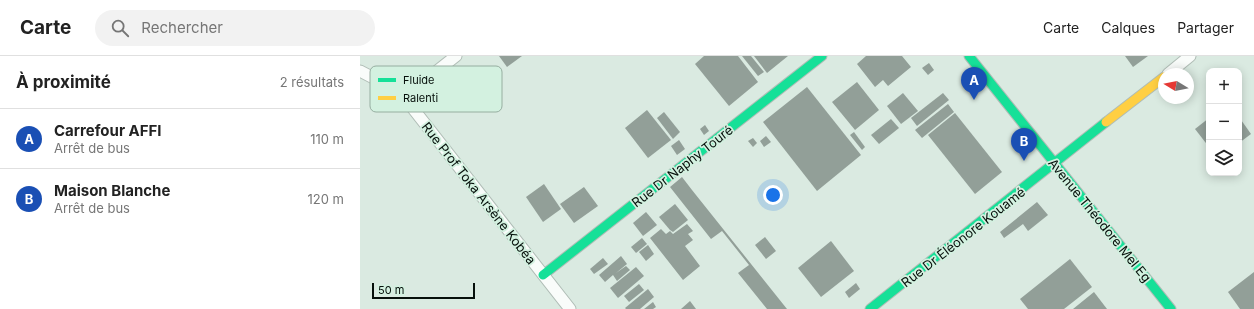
<!DOCTYPE html>
<html lang="fr">
<meta charset="utf-8">
<style>
:root{--surface:#fff;--page:#f2f2f2;--text:#222;--muted:#767676;--line:#e0e0e0;--accent:#505c56}
body{margin:0;font-family:Inter,sans-serif;background:var(--page);color:var(--text)}
.controls{position:absolute;right:12px;top:12px;display:grid;overflow:hidden;border-radius:8px;box-shadow:0 2px 10px #0003}
.controls button{width:36px;height:36px;display:grid;place-items:center;padding:0;border:0;border-bottom:1px solid var(--line);background:var(--surface);color:var(--text);font:20px sans-serif}
.compass{position:absolute;left:798px;top:12px;width:36px;height:36px;border-radius:50%;background:var(--surface);box-shadow:0 2px 10px #0003;rotate:280deg}
.scale{position:absolute;left:12px;bottom:10px;width:103px;box-sizing:border-box;padding-left:4px;border:2px solid #06100b;border-top:0;font-size:11px;line-height:14px;white-space:nowrap;color:#06100b;-webkit-text-stroke:3px #d3f1e0;paint-order:stroke}
.you{position:absolute;left:413px;top:139px;width:14px;height:14px;margin:-10px;border:3px solid #fff;border-radius:50%;background:#1a73e8;box-shadow:0 0 0 6px #1a73e833}
.badge{display:grid;place-items:center;width:26px;height:26px;border-radius:50%;background:var(--accent);color:#fff;font-size:13px;font-weight:700}
.pin{position:absolute;translate:-50% -33px;filter:drop-shadow(0 1px 2px #0008)}
.pin::after{content:'';position:absolute;top:21px;width:14px;height:12px;background:inherit;clip-path:polygon(0 0,100% 0,50% 100%)}
.list{margin:0;padding:0;list-style:none}
h2{display:flex;justify-content:space-between;align-items:center;height:52px;margin:0;padding:0 16px;font-size:17px}
h2 small{font-size:13px;font-weight:400;color:var(--muted)}
.list li{display:grid;grid-template-columns:26px 1fr auto;gap:12px;align-items:center;box-sizing:border-box;height:60px;padding:0 16px;border-top:1px solid var(--line)}
.list b{display:block;font-size:15px;white-space:nowrap}
.list p{margin:0;font-size:13px;white-space:nowrap;color:var(--muted)}
.list em{font-size:13px;font-style:normal;color:var(--muted)}
.icon{flex:none;width:22px;height:22px;fill:none;stroke:currentColor;stroke-width:2;stroke-linecap:round;stroke-linejoin:round}
.map{position:relative;flex:none;width:894px;height:253px;overflow:hidden}
header{display:flex;align-items:center;gap:24px;box-sizing:border-box;height:56px;padding:0 20px;background:var(--surface);border-bottom:1px solid var(--line)}
header strong{font-size:19px}
nav{display:flex;gap:22px;margin-inline-start:auto;font-size:14px}
.search{width:280px;height:36px;background:var(--page);display:flex;align-items:center;gap:10px;box-sizing:border-box;padding:0 14px;border-radius:22px;color:var(--muted);font-size:15px}
main{display:flex}
aside{flex:1;background:var(--surface)}
.map>svg:first-child{display:block}
.building{fill:#929f98}
.lines{fill:none;stroke-linecap:round;stroke-linejoin:round}
.street-casing{stroke:#b0bdb6;stroke-width:13}
.fast-casing{stroke:#b0bdb6;stroke-width:11}
.slow-casing{stroke:#b0bdb6;stroke-width:11}
.street{stroke:#f9fcfa;stroke-width:11}
.fast{stroke:#16e098;stroke-width:9}
.slow{stroke:#ffcf43;stroke-width:9}
.labels{text-anchor:middle;stroke-width:3.5;stroke-linejoin:round;paint-order:stroke}
.street-label{font-size:13px;fill:#06100b;stroke:#d3f1e0}
.key{fill:#d3f1e0;stroke:#96aea0;stroke-width:1}
.key-label{font-size:11px;fill:#06100b}
</style>
<header>
<strong>Carte</strong>
<div class="search"><svg class="icon" aria-label="search" viewBox="0 0 24 24"><circle cx="10" cy="10" r="6"/><path d="M15 15l6 6"/></svg>Rechercher</div>
<nav><a>Carte</a><a>Calques</a><a>Partager</a></nav>
</header>
<main>
<aside>
<h2>À proximité<small>2 résultats</small></h2>
<ul class="list">
<li><span class="badge" style="background:#1a4fb4">A</span><div><b>Carrefour AFFI</b><p>Arrêt de bus</p></div><em>110 m</em></li>
<li><span class="badge" style="background:#1a4fb4">B</span><div><b>Maison Blanche</b><p>Arrêt de bus</p></div><em>120 m</em></li>
</ul>
</aside>
<div class="map">
<svg width="894" height="253" viewBox="0 0 894 253">
<rect width="100%" height="100%" fill="#daeae1"/>
<g class="building">
<path d="M139,0H162L147,11Z"/>
<path d="M344,0H378L398,26L369,50L335,8Z"/>
<path d="M382,0H391L404,16L398,20Z"/>
<path d="M394,0H428L407,17Z"/>
<path d="M506,0H542L551,11L528,30L523,24L515,31L497,8Z"/>
<path d="M765,0H788L773,11Z"/>
<path d="M569,7L574,14L568,19L562,12Z"/>
<path d="M497,26L519,54L495,74L472,46Z"/>
<path d="M447,31L501,99L457,135L403,66Z"/>
<path d="M543,37L558,55L541,68L527,50Z"/>
<path d="M583,37L589,44L557,70L551,62Z"/>
<path d="M588,48L594,56L562,82L555,74Z"/>
<path d="M287,54L311,84L288,102L265,72Z"/>
<path d="M304,56L320,76L313,83L297,62Z"/>
<path d="M595,57L642,116L615,138L568,79Z"/>
<path d="M879,61L891,78L879,87Z"/>
<path d="M849,62V91L835,73Z"/>
<path d="M531,63L539,72L519,88L511,79Z"/>
<path d="M345,69L349,75L344,79L340,73Z"/>
<path d="M494,76L505,91L502,94L490,79Z"/>
<path d="M406,80L411,86L404,91L400,85Z"/>
<path d="M393,82L397,87L393,91L388,85Z"/>
<path d="M319,84L325,93L317,99L311,90Z"/>
<path d="M322,121L332,134L427,253H407L378,217L389,209L362,175L351,183L310,131Z"/>
<path d="M184,128L201,153L183,166L166,141Z"/>
<path d="M224,131L238,150L214,167L200,148Z"/>
<path d="M677,146L688,159L668,175L663,168L644,182L640,176Z"/>
<path d="M315,148L328,164L313,176L310,174L299,161Z"/>
<path d="M286,156L297,169L283,180L273,167Z"/>
<path d="M327,168L333,175L328,178L333,184L325,190L340,210L323,224L290,182L301,173L306,178L310,175L313,178Z"/>
<path d="M405,181L416,195L406,203L395,189Z"/>
<path d="M282,182L287,188L276,197L271,191Z"/>
<path d="M471,185L494,215L461,241L438,212Z"/>
<path d="M288,189L294,198L286,205L279,196Z"/>
<path d="M261,200L267,208L256,217L266,210L270,214L257,225L253,219L245,226L239,219Z"/>
<path d="M243,202L248,208L234,218L230,213Z"/>
<path d="M710,203L732,231L704,253H668L660,243Z"/>
<path d="M276,211L284,220L258,242L250,232Z"/>
<path d="M894,216V253H880L868,236Z"/>
<path d="M496,227L500,233L489,242L485,236Z"/>
<path d="M279,228L284,234L269,246L264,240Z"/>
<path d="M288,233L294,241L280,253H266L265,252Z"/>
<path d="M734,236L747,253H713Z"/>
<path d="M330,245L336,253H321Z"/>
<path d="M293,246L296,251L293,253H284Z"/>
</g>
<g class="lines">
<defs>
<g id="street">
<path d="M0,15L25,28L44,41L210,253"/>
<path d="M808,18L830,0"/>
<path d="M44,41L96,0"/>
</g>
<g id="fast">
<path d="M609,0L811,253"/>
<path d="M183,219L462,0"/>
<path d="M510,253L746,66"/>
</g>
<path id="slow" d="M746,66L804,21"/>
</defs>
<use href="#street" class="street-casing"/>
<use href="#fast" class="fast-casing"/>
<use href="#slow" class="slow-casing"/>
<use href="#street" class="street"/>
<use href="#fast" class="fast"/>
<use href="#slow" class="slow"/>
</g>
<g class="labels">
<g class="street-label">
<text transform="translate(322 110) rotate(-38)" y="5">Rue Dr Naphy Touré</text>
<text transform="translate(119 137) rotate(52)" y="5">Rue Prof Toka Arsène Kobéa</text>
<text transform="translate(740 164) rotate(51)" y="5">Avenue Théodore Mel Eg</text>
<text transform="translate(603 181) rotate(-38)" y="5">Rue Dr Éléonore Kouamé</text>
</g>
</g>
<rect x="10" y="10" width="132" height="46" rx="6" class="key"/>
<rect x="18" y="22" width="18" height="4" fill="#16e098"/>
<rect x="18" y="40" width="18" height="4" fill="#ffcf43"/>
<g class="key-label">
<text x="43" y="28">Fluide</text>
<text x="43" y="46">Ralenti</text>
</g>
</svg>
<div class="controls">
<button>+</button>
<button>−</button>
<button><svg class="icon" aria-label="layers" viewBox="0 0 24 24"><path d="M12 4l9 5-9 5-9-5zM3 14l9 5 9-5"/></svg></button>
</div>
<svg class="compass" viewBox="-18 -18 36 36"><path d="M0-13l5 13h-10z" fill="#e53935"/><path d="M0 13l5-13h-10z" fill="#767676"/></svg>
<div class="scale">50 m</div>
<div class="you"></div>
<div class="pin badge" style="left:614px;top:44px;background:#1a4fb4">A</div>
<div class="pin badge" style="left:664px;top:105px;background:#1a4fb4">B</div>
</div>
</main>
